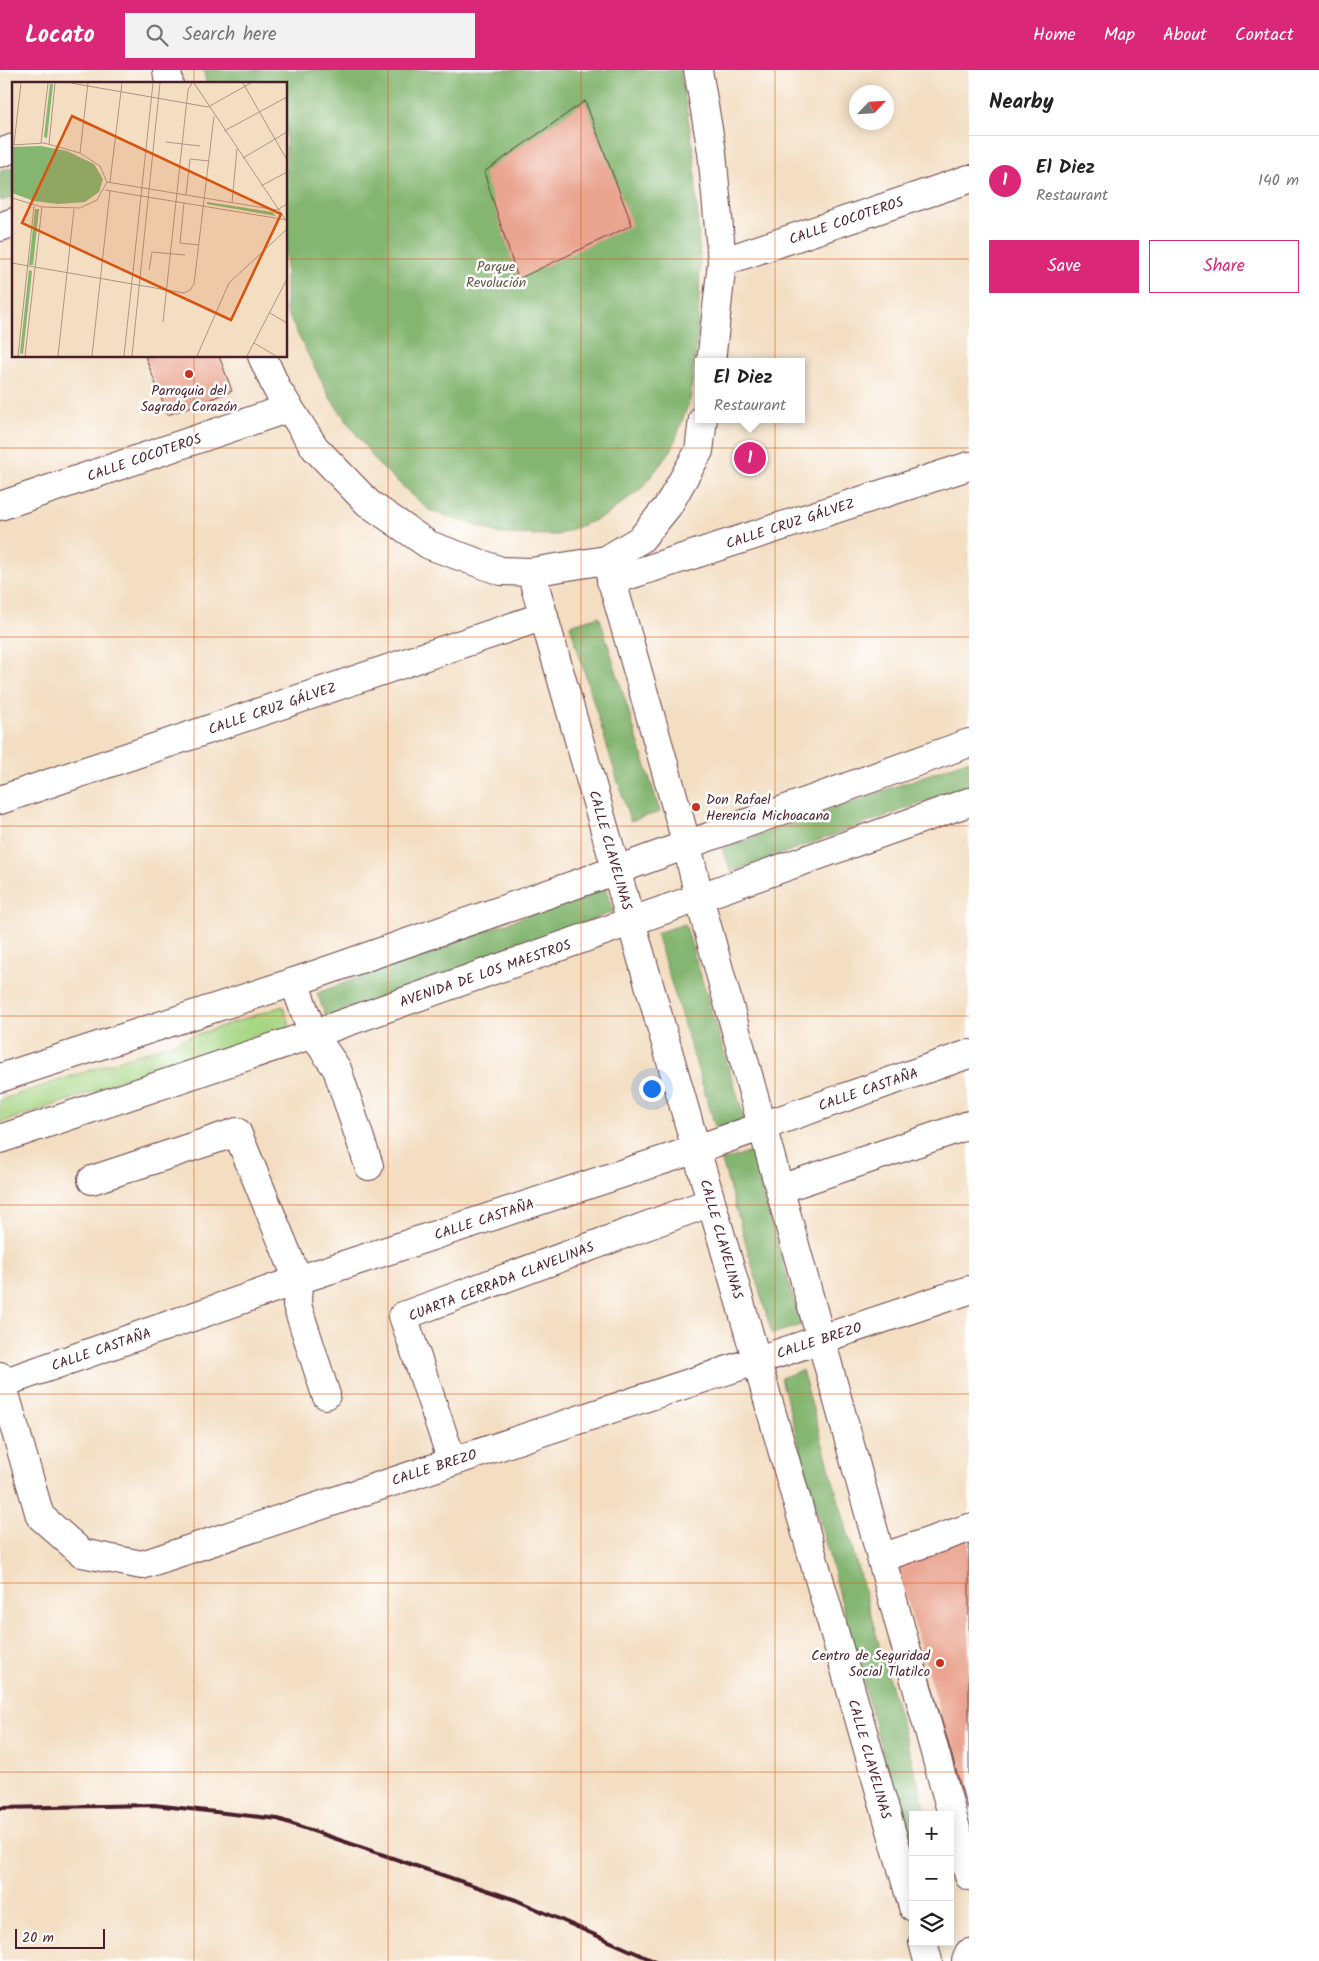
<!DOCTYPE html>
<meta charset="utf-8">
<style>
:root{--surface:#fff;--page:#f2f2f2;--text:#222;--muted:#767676;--line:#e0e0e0;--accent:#db2777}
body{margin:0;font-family:Kalam,sans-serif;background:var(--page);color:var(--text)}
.controls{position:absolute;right:15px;bottom:15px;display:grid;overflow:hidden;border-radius:0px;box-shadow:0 2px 12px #0003}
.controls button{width:45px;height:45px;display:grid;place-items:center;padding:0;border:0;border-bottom:1px solid var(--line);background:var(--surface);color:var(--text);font:25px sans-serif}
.compass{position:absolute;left:849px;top:15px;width:45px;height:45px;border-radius:50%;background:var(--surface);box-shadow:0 2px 12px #0003;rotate:65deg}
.scale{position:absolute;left:15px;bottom:12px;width:90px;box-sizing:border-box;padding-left:5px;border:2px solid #4a1f2b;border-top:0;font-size:14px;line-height:18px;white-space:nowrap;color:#4a1f2b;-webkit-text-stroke:4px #fff;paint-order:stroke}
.you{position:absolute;left:651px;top:1018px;width:18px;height:18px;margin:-12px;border:4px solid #fff;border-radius:50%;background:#1a73e8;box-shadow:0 0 0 8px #1a73e833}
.badge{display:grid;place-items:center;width:32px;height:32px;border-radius:50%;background:var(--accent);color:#fff;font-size:16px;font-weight:700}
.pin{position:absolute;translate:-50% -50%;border:2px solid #fff;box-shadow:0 1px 5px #0006}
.popup{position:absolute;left:695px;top:288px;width:110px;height:65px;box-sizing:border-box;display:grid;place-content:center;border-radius:0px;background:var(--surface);filter:drop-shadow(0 1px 4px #0005);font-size:16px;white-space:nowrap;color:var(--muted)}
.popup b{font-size:19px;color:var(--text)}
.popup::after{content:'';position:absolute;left:50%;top:100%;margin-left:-10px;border:10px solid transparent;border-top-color:var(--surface)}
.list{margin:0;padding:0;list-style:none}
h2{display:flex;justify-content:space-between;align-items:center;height:65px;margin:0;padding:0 20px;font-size:21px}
h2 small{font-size:16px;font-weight:400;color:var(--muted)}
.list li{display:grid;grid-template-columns:32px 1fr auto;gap:15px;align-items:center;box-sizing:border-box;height:90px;padding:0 20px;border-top:1px solid var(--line)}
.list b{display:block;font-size:19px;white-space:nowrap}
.list p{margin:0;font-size:16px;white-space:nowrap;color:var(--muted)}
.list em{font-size:16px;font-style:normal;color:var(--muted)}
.actions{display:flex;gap:10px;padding:15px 20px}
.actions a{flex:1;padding:11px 0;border:1px solid var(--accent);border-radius:0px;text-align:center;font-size:18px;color:var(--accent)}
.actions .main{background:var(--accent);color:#fff}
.icon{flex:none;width:28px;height:28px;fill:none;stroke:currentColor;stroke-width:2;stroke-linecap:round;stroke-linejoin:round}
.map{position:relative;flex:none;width:969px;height:1891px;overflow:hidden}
header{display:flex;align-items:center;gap:30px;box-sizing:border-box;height:70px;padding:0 25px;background:var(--accent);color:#fff}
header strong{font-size:24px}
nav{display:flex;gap:28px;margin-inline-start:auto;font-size:18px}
.search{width:350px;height:45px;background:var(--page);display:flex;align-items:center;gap:12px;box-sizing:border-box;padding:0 18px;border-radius:0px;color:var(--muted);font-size:19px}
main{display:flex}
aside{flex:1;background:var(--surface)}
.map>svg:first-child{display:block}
.green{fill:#a6d583;stroke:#787a57}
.forest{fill:#84b671;stroke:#676a4e}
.building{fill:#eaa591}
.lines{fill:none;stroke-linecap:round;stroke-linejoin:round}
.minor-casing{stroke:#633c42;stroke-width:30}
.minor{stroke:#fff;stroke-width:28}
.rail{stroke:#4a1f2b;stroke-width:4}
.grid{fill:none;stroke:#d8530f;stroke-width:1;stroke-opacity:0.55}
.poi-dot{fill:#c8321e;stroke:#fff;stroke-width:2}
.labels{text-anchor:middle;stroke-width:5;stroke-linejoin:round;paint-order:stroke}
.street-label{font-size:14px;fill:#4a1f2b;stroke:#fff}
.park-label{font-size:14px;fill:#665645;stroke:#fff}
.poi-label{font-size:14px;fill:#4a1f2b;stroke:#fff}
.inset-road{fill:none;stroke:#af9286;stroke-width:1}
.view{fill:#d8530f;fill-opacity:0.15;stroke:#d8530f;stroke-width:2.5}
.inset-edge{fill:none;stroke:#4a1f2b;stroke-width:2.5}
</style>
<header>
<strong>Locato</strong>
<div class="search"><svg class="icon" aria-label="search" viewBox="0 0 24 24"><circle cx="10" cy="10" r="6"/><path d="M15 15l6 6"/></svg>Search here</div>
<nav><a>Home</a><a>Map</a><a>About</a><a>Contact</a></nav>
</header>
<main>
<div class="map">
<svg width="969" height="1891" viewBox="0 0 969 1891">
<rect width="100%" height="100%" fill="#fff"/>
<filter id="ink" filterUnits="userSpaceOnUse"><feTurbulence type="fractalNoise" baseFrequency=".02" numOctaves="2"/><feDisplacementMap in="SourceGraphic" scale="10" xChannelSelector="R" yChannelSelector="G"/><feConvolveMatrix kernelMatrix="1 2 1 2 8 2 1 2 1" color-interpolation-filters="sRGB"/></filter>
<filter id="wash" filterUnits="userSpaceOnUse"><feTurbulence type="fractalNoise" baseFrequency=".0096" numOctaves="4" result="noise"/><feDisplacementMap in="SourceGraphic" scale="20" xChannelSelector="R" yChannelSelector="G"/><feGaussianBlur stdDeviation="1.12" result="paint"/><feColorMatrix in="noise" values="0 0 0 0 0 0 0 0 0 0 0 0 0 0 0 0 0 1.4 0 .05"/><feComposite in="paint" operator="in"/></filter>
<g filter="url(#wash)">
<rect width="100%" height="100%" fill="#f3dec2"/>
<path class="green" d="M283,936L290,956L0,1053V1030Z"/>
<g class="forest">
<path d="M204,0H680L694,84L700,195L698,259L690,329L672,379L643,417L605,446L558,465L501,464L429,440L378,394L330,328L286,241V14H206Z"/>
<path d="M14,97V127L0,131V101Z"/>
<path d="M599,546L660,742L630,751L570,555Z"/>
<path d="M969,690V716L731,802L722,779Z"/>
<path d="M605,817L613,842L326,947L317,923Z"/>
<path d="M685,854L745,1051L716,1059L656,863Z"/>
<path d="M751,1082L801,1255L772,1264L722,1091Z"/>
<path d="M802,1300L927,1745H913V1796L781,1308Z"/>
</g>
<g id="blocks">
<g class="building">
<path d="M585,31L632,155L518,209L484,102Z"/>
<path d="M145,286H219L232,321L168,345Z"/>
<path d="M969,1463V1738H967L894,1485Z"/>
</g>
</g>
</g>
<g filter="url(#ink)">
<use href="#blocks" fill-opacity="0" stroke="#633c42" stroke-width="1"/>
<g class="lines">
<defs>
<g id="minor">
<path d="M167,0L169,14"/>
<path d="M698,0L712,82L722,192L711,292"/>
<path d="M0,83L14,78"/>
<path d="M0,157L14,152"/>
<path d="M722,192L969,109"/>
<path d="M262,286L277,319L315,378L368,433L429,475L501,501L531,502L606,490L641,469L668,436L699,381L703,349"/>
<path d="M0,436L289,338"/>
<path d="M606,490L687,775L699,827L969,1806"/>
<path d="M531,502L913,1837"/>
<path d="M611,511L969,396"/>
<path d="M0,730L544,546"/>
<path d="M294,912L313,964L337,999L369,1096"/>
<path d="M0,1008L294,912L617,800L969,673"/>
<path d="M0,1069L313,964L969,732"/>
<path d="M92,1110L237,1062L298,1210L297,1235L326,1325"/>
<path d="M780,1119L969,1055"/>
<path d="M0,1306L40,1446L82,1483L142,1495L969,1220"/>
<path d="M0,1314L298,1210L697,1079L969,984"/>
<path d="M452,1391L403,1246L711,1132"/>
<path d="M881,1488L969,1458"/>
<path d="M923,1872L928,1891"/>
<path d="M966,1891L969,1883"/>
</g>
</defs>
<use href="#minor" class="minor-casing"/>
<use href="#minor" class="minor"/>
<path class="rail" d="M0,1738L154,1735L278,1749L516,1830L654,1891"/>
</g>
</g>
<path class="grid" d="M194,0V14M388,0V1891M581,0V1891M775,0V1891M0,189H14M286,189H969M194,286V1891M0,378H969M0,567H969M0,756H969M0,946H969M0,1135H969M0,1324H969M0,1513H969M0,1702H969"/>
<g class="poi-dot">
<circle cx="189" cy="304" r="5"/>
<circle cx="696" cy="737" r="5"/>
<circle cx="940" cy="1593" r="5"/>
</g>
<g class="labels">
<g class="street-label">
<text transform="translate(846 150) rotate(-19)" y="5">CALLE COCOTEROS</text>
<text transform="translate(144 387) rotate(-19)" y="5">CALLE COCOTEROS</text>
<text transform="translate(790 453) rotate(-18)" y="5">CALLE CRUZ GÁLVEZ</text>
<text transform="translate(272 638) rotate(-19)" y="5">CALLE CRUZ GÁLVEZ</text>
<text transform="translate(611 780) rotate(74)" y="5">CALLE CLAVELINAS</text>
<text transform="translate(485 903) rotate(-19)" y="5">AVENIDA DE LOS MAESTROS</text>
<text transform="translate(868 1019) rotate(-19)" y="5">CALLE CASTAÑA</text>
<text transform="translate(484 1149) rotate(-18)" y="5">CALLE CASTAÑA</text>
<text transform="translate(722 1169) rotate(74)" y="5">CALLE CLAVELINAS</text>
<text transform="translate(501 1211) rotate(-21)" y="5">CUARTA CERRADA CLAVELINAS</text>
<text transform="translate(819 1270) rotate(-18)" y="5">CALLE BREZO</text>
<text transform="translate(101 1279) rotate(-19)" y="5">CALLE CASTAÑA</text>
<text transform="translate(434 1397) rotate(-18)" y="5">CALLE BREZO</text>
<text transform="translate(870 1689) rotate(74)" y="5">CALLE CLAVELINAS</text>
</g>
<g class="park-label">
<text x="496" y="201">Parque<tspan x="496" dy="16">Revolución</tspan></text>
</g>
<g class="poi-label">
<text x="189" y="325">Parroquia del<tspan x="189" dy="16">Sagrado Corazón</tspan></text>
<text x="706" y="734" text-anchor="start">Don Rafael<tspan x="706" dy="16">Herencia Michoacana</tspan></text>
<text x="930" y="1590" text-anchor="end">Centro de Seguridad<tspan x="930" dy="16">Social Tlatilco</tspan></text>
</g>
</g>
<g transform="translate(12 12)">
<rect width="275" height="275" fill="#f3dec2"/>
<path d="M38,2H41L35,56L32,55ZM29,64L55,69L82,82L91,97L87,110L73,120L46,122L22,119L0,111V65ZM195,120L260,130L264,134L195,122ZM23,127H27L21,183H17ZM17,188L20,189L11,272L8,271Z" fill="#84b671"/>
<path class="inset-road" d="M59,1L196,25L239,1M182,1L273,137M231,1L275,78M212,49L275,15M154,60L188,64M29,61L36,1M2,62L9,1M37,62L43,1M0,63L32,61L68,71L88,84L95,100L85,118L68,126L30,125L0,116M68,71L76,1M231,76L275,50M95,100L265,128L275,122M98,100L110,1M249,104L275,90M93,108L275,138M174,113L178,77L197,79M172,121L168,161L187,163M220,121L225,67M0,181L172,211L178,208L182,202L202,34M137,188L140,170L173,173M258,231L275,241M151,240L176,8L180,1M242,261L264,274M6,274L22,124M13,274L30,125M46,274L62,127M80,274L98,109M112,274L141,1M120,274L148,1M185,274L217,201L275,147M235,274L275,197"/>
<path class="view" d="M60,34L269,132L219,238L10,141Z"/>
<rect width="275" height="275" class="inset-edge"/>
</g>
</svg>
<div class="controls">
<button>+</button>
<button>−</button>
<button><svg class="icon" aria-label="layers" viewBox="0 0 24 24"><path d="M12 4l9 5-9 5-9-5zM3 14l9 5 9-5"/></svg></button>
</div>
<svg class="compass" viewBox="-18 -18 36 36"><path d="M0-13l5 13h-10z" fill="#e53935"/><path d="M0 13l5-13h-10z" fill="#767676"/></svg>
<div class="scale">20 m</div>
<div class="you"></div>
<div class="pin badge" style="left:750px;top:388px">1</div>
<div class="popup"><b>El Diez</b>Restaurant</div>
</div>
<aside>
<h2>Nearby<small></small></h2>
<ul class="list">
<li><span class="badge">1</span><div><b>El Diez</b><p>Restaurant</p></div><em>140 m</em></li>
</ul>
<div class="actions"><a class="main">Save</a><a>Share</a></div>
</aside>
</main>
